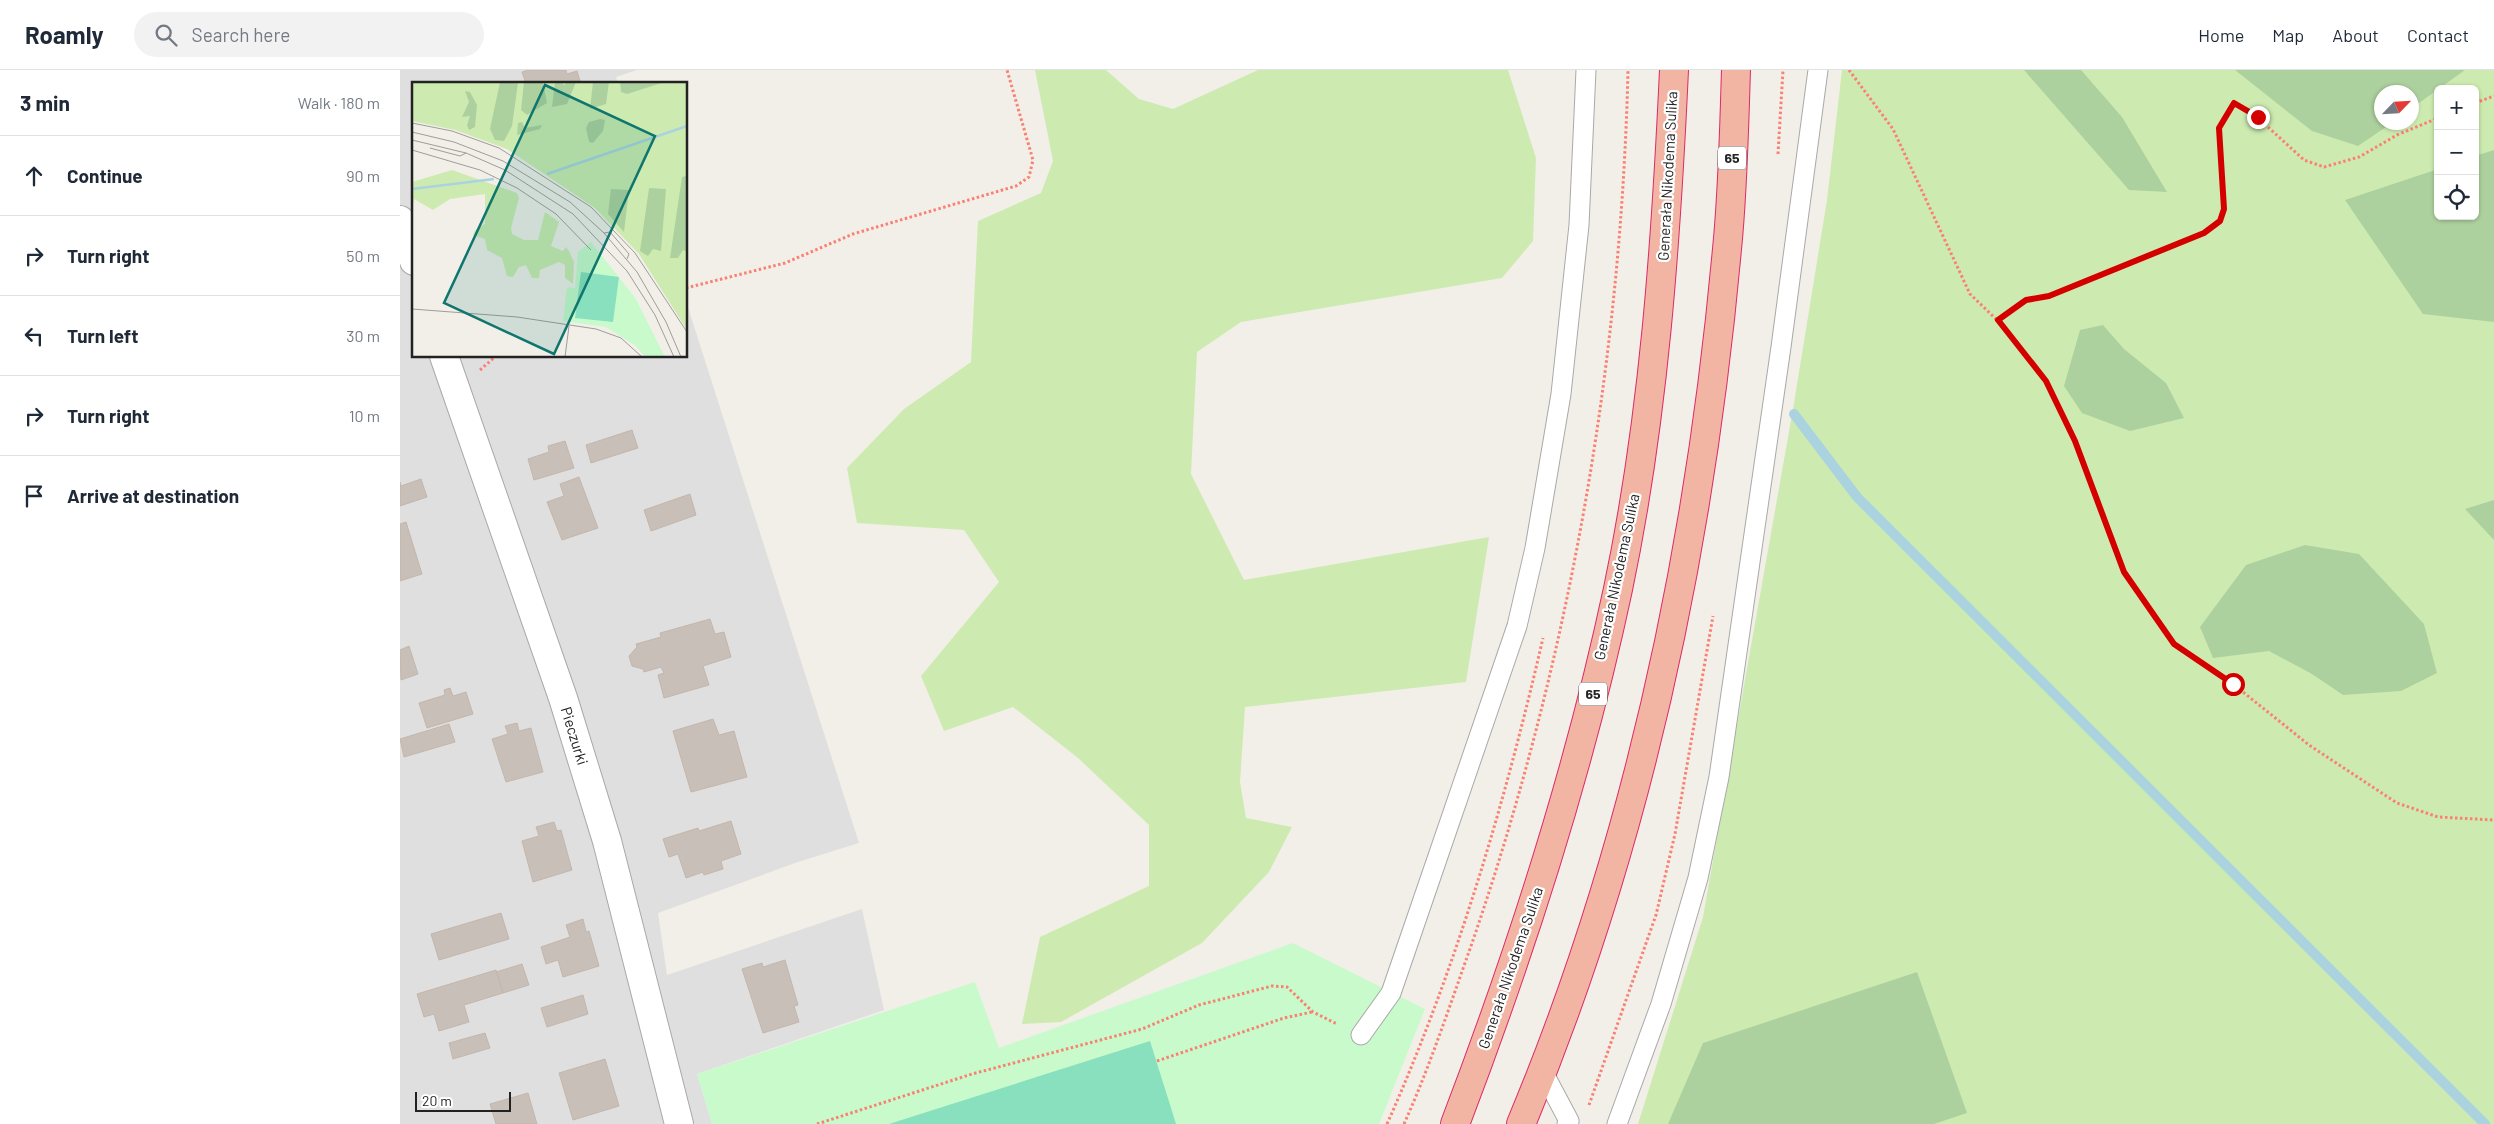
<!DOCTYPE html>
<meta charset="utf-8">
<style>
:root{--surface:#fff;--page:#f2f2f3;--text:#1f2937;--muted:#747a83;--line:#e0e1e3}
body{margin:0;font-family:Barlow,sans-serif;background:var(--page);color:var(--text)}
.controls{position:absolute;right:15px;top:15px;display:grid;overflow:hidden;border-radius:8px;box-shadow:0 1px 4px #0004}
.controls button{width:45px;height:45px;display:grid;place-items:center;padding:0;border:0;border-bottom:1px solid var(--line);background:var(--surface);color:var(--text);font:25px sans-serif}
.compass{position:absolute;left:1974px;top:15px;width:45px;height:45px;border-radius:50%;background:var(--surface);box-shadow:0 1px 4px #0004;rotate:65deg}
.scale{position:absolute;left:15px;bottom:12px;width:96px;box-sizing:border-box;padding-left:5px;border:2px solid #222;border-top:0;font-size:14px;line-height:18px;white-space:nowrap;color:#222;-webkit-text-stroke:4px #fff;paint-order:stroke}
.stop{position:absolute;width:15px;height:15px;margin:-11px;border:4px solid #d40000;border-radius:50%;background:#fff}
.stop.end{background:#d40000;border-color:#fff;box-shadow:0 1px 5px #0008}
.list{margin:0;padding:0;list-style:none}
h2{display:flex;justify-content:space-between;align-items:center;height:65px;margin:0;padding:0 20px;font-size:21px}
h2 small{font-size:16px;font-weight:400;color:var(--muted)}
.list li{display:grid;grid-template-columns:32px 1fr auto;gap:15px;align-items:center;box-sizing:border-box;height:80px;padding:0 20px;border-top:1px solid var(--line)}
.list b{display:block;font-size:19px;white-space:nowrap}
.list em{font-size:16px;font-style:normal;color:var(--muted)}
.icon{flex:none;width:28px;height:28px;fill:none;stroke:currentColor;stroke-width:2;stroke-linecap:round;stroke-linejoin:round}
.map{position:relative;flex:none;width:2094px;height:1054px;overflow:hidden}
header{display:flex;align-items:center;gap:30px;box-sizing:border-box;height:70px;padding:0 25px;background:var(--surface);border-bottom:1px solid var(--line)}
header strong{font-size:24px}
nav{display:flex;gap:28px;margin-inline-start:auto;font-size:18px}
.search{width:350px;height:45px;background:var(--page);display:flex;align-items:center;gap:12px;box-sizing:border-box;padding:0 18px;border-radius:28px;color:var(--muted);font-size:19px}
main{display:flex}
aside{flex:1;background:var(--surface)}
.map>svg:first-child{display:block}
.residential{fill:#e0dfdf}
.grass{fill:#cdebb0;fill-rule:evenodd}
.forest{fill:#add19e}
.park{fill:#c8facc}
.pitch{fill:#88e0be}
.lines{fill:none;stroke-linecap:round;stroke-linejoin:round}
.stream{stroke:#aad3df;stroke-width:10}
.building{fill:#c7bfb8;stroke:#c4b6ab}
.service-casing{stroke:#a9a9a9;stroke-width:21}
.minor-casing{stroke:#a9a9a9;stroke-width:30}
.trunk-casing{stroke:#dc2a67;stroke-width:30}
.path{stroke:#fa8072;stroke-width:3;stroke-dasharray:2.5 2.5;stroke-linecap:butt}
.service{stroke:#fff;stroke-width:19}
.minor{stroke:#fff;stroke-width:28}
.trunk{stroke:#f2b4a3;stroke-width:28}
.route{stroke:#d40000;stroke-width:6}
.labels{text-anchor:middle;stroke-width:4.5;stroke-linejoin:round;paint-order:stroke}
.shield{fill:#fff;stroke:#646464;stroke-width:1}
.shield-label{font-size:14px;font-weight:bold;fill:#222}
.street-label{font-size:15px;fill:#222;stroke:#fff}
.inset-river{fill:none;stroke:#aad3df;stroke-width:2.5}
.inset-road{fill:none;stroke:#9f9d99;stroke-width:1}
.view{fill:#0f766e;fill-opacity:0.15;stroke:#0f766e;stroke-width:2.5}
.inset-edge{fill:none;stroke:#222;stroke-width:2.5}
</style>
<header>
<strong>Roamly</strong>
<div class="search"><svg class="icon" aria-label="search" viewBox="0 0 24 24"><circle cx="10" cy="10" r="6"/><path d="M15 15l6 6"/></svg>Search here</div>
<nav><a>Home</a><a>Map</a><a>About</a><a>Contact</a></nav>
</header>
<main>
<aside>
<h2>3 min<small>Walk · 180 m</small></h2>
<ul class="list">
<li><svg class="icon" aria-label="ahead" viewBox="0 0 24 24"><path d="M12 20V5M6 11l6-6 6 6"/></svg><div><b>Continue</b></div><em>90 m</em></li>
<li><svg class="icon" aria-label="right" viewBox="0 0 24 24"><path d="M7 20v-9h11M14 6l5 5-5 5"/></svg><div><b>Turn right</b></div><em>50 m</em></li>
<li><svg class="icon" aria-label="left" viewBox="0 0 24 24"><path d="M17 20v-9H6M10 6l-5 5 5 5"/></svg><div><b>Turn left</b></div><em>30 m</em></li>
<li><svg class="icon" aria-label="right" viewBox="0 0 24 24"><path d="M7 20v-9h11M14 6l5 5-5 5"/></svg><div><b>Turn right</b></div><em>10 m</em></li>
<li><svg class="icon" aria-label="arrive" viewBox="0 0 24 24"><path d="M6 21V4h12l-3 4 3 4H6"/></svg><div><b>Arrive at destination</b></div></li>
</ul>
</aside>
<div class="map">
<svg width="2094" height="1054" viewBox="0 0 2094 1054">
<rect width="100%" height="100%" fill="#f2efe9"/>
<path class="residential" d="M0,0H237L216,7L218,14H14V286H286V231L459,773L398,792L258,843L267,905L462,839L484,940L297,1004L312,1054H0Z"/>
<g class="grass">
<path d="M635,0H706L739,29L773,39L858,0H1108L1136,88L1133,171L1102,208L841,252L797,282L791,404L844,510L1089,467L1066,612L845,637L840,712L846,748L892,757L869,802L802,873L661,952L622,954L640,867L749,816V755L678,688L613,637L544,661L521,606L599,512L564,460L457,453L447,398L504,339L571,292L578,151L641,123L653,91Z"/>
<path d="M1442,0H2094V1054H1238L1303,847L1393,339L1427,130ZM2038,19H2075V146H2038ZM1982,22H2012V52H1982Z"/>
</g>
<g class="forest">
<path d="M1624,0H1681L1722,47L1767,122L1729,120Z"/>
<path d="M1835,0H2065L2012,38V22H1982V52L1992,53L1958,76L1912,61Z"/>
<path d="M2094,80V252L2023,244L1945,130L2038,99V146H2075V86Z"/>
<path d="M1703,255L1724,279L1766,313L1784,348L1730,361L1682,343L1664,316L1680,260Z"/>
<path d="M2094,430V470L2065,439Z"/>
<path d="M1905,475L1959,484L2024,554L2037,603L2001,621L1943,625L1912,604L1869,581L1813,588L1800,557L1846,495Z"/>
<path d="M1517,902L1567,1043L1534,1054H1268L1303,973Z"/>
</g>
<path class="park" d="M893,873L1025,939L979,1054H312L297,1004L575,912L599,978Z"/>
<path class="pitch" d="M750,971L776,1054H489Z"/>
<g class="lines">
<path class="stream" d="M1394,344L1457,427L2085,1054"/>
</g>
<g class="building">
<path d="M128,0H166L167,4L177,1L181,14H126L122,2Z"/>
<path d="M232,360L238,378L191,393L186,375Z"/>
<path d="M165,371L174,398L134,410L128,389L149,382L148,376Z"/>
<path d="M179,407L198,458L162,470L147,432L164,426L160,414Z"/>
<path d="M21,409L27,427L0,436V412L1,416Z"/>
<path d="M290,424L296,445L251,461L244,440Z"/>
<path d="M6,452L22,504L0,511V454Z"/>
<path d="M310,549L315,564L324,562L331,587L303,596L309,615L264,628L258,605L264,603L261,597L244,602L243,599L232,596L229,586L237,577L236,574L261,567L260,563Z"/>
<path d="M9,576L18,604L1,610L0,580Z"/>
<path d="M50,618L53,626L66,622L73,644L27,658L19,633L45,625L44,620Z"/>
<path d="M313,649L319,665L334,661L347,707L291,722L273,661Z"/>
<path d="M117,653L119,661L131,658L143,702L106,712L92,669L108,664L105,656Z"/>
<path d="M49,654L55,672L4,687L0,669Z"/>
<path d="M331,751L341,784L321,791L323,799L304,805L303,802L286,808L278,784L269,787L263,769L298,758L299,761Z"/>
<path d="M154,752L157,761L161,760L172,800L133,812L122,771L139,766L136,757Z"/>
<path d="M101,843L109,869L39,890L31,864Z"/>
<path d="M183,849L186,862L189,861L199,896L163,907L158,890L146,894L141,877L170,867L166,855Z"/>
<path d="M385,890L398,935L394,936L399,952L363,963L342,899L362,893L363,897Z"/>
<path d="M122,894L129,915L103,923L96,902Z"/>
<path d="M96,900L103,923L64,935L69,952L39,961L34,944L24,947L17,924Z"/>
<path d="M183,925L188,944L147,957L141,938Z"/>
<path d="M85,963L90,978L53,989L49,973Z"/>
<path d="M205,989L219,1036L173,1050L159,1003Z"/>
<path d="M128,1023L137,1054H96L90,1034Z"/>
</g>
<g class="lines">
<defs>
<g id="service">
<path d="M961,965L991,923L1117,556L1135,478L1161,324L1179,155L1186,0"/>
<path d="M1143,1002L1169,1051L1167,1054"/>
<path d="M1217,1054L1261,934L1298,808L1319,707L1381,277L1418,0"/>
</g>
<g id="minor">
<path d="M0,150L14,191"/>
<path d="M44,286L163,628L207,771L279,1054"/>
</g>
<g id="trunk">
<path d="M1055,1054C1122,879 1179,702 1218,519C1254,348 1266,173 1274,0"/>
<path d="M1121,1054C1237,777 1300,478 1327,179C1333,120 1334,60 1336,0"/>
</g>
</defs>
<use href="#service" class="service-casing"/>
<use href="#minor" class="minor-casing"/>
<use href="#trunk" class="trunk-casing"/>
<g class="path">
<path d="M1449,0L1493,59L1570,224L1597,250L1646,311L1675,371L1724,502L1774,574L1833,614L1909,675L1997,733L2038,747L2094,750"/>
<path d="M2075,33L2094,26"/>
<path d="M1378,84L1383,0"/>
<path d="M286,218L385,193L453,164L616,116L629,107L633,90L607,0"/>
<path d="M1598,250L1625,230L1649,226L1804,163L1820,151L1824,139L1819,58L1834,33L1857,47L1904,90L1924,97L1959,87L1997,65L2038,48"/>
<path d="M80,300L96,286"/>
<path d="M757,991L884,948L912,942"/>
<path d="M1189,1035L1256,845L1275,764L1313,546"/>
<path d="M417,1054L572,1004L742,959L799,935L872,916L887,917L913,942L937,954"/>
<path d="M987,1054C1056,899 1105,733 1143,568"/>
<path d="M1004,1054C1030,996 1050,935 1071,876C1168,595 1221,297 1228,0"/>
</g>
<use href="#service" class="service"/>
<use href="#minor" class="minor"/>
<use href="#trunk" class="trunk"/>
</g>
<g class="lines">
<path class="route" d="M1833,614L1774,574L1724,502L1675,371L1646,311L1598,250L1626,230L1649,226L1804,163L1820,151L1824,139L1819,58L1834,33L1858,47"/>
</g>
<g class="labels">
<g class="shield">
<rect x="1318" y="76.5" width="28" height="23" rx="4"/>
<rect x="1179" y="612.5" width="28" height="23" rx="4"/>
</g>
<g class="shield-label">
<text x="1332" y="93">65</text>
<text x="1193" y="629">65</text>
</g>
<g class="street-label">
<text transform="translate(1268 106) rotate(-87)" y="5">Generała Nikodema Sulika</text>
<text transform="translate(1217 507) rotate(-78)" y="5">Generała Nikodema Sulika</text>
<text transform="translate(174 666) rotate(73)" y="5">Pieczurki</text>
<text transform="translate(1111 898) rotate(-71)" y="5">Generała Nikodema Sulika</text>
</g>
</g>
<g transform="translate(12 12)">
<rect width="275" height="275" fill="#f2efe9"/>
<path d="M0,0H275V248L227,172L183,126L95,67L43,48L0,39ZM40,88L105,111L107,116L99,146L100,152L112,158H126L133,130L147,140L139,164L151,169L154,165L157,169L162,180L161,202L153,196V183L147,180L128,188L127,196H120L114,183L107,185L101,195L95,194L90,176L75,168L73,157L61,153L63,148L73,142V112L38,117L21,128L2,117L0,129V100Z" fill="#cdebb0"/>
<path d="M88,0L106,1L100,44L92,59L83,58L78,47ZM112,0H131L135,21L115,33L109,28ZM143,0H151L152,4L154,0H164L155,22L140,25ZM181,0H197L194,22L178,27ZM208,0H253L215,12L209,10ZM53,9L58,10L65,23L63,45L57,48L55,43L58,34L50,35L57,20ZM188,37L193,38L191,49L181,61L177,60L174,46L177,40ZM110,40L113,46L130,43L128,47L105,53L106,41ZM275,94V170L271,168L266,176H258L270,95ZM237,106L254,107L249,169L241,167L236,174L228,169ZM199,107L217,108L212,150L196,132Z" fill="#add19e"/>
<path d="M179,160L224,217L253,275H233L224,264L194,245L151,239L155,205L163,206L166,170Z" fill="#c8facc"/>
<path d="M169,190L207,195L201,240L163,236Z" fill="#88e0be"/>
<path class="inset-river" d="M135,92L275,44M0,107L82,97"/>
<path class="inset-road" d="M0,41L40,49L87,66L179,125L223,171L275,250M0,50L42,60L91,79L158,120L192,151L225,190L254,240L269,275M0,58L54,71L93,88L161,132L215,189L243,233L262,275M18,66L48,74L54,71M0,68L68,88L105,106L144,132L179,168M192,151L198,150L217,172L215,177M0,227L105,235L184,247L209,256L230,275M153,275L157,244"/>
<path class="view" d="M133,3L243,54L142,272L32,221Z"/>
<rect width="275" height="275" class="inset-edge"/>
</g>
</svg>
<div class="controls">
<button>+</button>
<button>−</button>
<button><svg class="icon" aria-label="locate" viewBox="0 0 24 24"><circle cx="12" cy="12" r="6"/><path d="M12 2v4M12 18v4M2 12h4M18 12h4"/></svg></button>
</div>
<svg class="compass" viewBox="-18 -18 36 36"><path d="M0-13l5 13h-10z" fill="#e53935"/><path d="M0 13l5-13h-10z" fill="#747a83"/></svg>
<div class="scale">20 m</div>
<div class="stop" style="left:1833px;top:614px"></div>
<div class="stop end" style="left:1858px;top:47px"></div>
</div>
</main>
